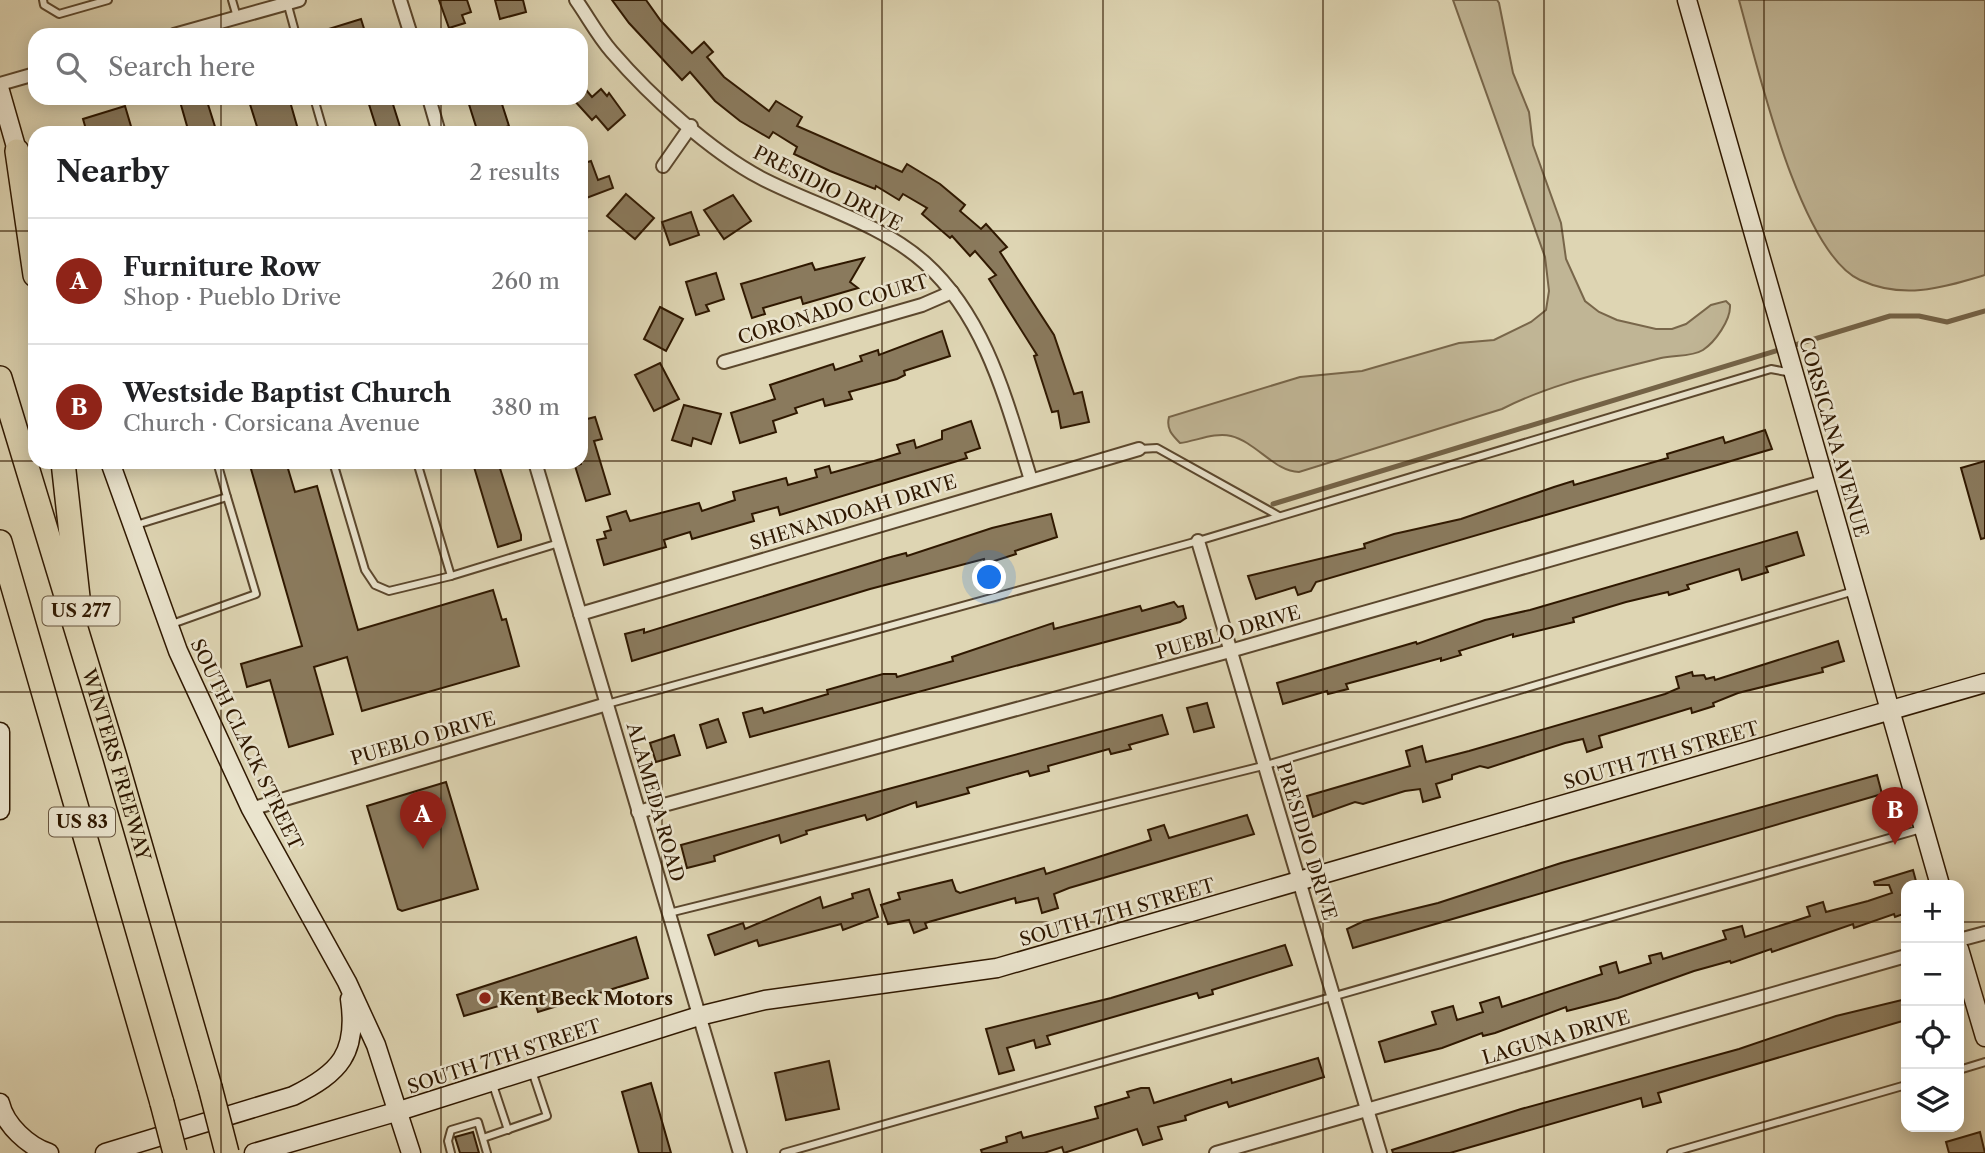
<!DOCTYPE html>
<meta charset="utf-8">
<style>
:root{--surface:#fff;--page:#f6f6f6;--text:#202124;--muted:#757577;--line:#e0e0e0;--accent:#8f2418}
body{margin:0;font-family:"Libre Caslon Text",serif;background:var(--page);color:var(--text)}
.controls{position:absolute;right:21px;bottom:21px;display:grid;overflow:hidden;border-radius:14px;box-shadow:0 4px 18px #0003}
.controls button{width:63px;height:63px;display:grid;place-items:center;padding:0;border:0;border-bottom:2px solid var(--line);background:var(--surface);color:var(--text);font:35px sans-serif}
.you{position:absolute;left:990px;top:578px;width:24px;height:24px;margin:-18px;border:5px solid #fff;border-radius:50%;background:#1a73e8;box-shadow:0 0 0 10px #1a73e833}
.badge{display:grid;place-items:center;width:46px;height:46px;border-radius:50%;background:var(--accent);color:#fff;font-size:23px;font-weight:700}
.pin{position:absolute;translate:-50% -58px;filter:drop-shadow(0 2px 4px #0008)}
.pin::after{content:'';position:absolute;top:37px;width:24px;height:21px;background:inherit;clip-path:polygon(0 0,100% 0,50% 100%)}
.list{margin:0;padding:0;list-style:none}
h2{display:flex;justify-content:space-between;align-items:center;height:91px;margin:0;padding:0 28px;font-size:30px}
h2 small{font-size:23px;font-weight:400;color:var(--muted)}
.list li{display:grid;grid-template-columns:46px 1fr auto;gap:21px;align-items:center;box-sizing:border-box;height:126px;padding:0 28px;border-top:2px solid var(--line)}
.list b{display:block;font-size:26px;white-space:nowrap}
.list p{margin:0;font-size:23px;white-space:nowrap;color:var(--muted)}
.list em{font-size:23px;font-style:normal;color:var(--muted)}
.icon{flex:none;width:38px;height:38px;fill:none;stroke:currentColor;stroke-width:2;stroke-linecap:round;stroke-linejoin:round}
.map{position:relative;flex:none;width:1985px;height:1153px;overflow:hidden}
.search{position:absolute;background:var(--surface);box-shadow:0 4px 18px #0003;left:28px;top:28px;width:560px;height:77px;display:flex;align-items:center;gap:18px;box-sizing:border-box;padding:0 24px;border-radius:21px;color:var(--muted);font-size:26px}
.panel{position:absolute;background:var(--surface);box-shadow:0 4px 18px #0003;left:28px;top:126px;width:560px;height:343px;border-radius:21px}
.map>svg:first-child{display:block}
.green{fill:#c0b595;stroke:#78664a;stroke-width:2}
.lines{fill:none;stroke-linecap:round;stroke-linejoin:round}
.stream{stroke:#746347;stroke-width:5}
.building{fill:#8a7a5d;stroke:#2f1800;stroke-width:2}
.lane-casing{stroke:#5b472d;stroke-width:10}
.street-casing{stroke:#5b472d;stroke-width:16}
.secondary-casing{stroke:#2f1800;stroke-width:21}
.highway-casing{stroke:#2f1800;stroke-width:26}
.lane{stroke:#eae4ce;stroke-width:6}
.street{stroke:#eae4ce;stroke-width:12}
.secondary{stroke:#eae4ce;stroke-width:18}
.highway{stroke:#ded5b3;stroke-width:23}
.highway-bridge-casing{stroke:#2f1800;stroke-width:26;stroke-linecap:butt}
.highway-bridge{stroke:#ded5b3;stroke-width:23}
.grid{fill:none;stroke:#2f1800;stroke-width:2;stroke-opacity:0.55}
.poi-dot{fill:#8f2418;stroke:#eae4ce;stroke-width:2.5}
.labels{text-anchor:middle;stroke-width:5;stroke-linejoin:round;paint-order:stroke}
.shield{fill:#eae4ce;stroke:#67553e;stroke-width:2}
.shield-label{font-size:18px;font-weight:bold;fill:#2f1800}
.street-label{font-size:19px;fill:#2f1800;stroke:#eae4ce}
.poi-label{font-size:19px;font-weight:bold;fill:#2f1800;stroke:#eae4ce;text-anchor:start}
</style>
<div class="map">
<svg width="1985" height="1153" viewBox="0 0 1985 1153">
<rect width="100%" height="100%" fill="#ded5b3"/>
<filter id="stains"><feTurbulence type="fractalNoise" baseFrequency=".00286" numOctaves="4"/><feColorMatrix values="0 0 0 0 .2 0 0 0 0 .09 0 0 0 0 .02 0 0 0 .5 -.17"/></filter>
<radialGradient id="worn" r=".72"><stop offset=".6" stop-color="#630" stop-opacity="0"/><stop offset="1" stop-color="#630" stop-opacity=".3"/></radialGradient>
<g class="green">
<path d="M1453,0H1497L1499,3L1513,73L1529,112L1533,145L1561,223L1566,259L1585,301L1599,312L1617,320L1656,329H1672L1686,324L1711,305L1726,301L1730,305C1731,320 1715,342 1703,350C1692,357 1674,355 1661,358C1607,372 1553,383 1502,409L1299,472C1275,472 1256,442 1231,436C1215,432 1196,441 1180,443C1172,435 1166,429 1169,417L1300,377L1362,371L1459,343L1494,340L1531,322L1546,310L1549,291L1545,257Z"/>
<path d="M1739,0H1985V275C1941,288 1904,300 1860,280C1799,252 1757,64 1739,0Z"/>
</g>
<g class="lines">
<path class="stream" d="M1273,504L1890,316H1919L1947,322L1985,311"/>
</g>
<g class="building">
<path d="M439,0H467L471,12L462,15L465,23L449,28Z"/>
<path d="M495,0H523L526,12L500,19Z"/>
<path d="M612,0H646L661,21L692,53L704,42L713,52L707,57L724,77L769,111L776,101L802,117L797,126L902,172L907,164L940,184L965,205L960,211L981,229L986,224L1007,247L1000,252L1054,335L1074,394L1082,392L1089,422L1061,428L1058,411L1052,412L1034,356L1037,355L989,279L996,275L975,251L970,256L952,236L950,238L922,214L927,208L903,194L899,200L876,186L875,189L830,171L794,154L797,147L773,132L769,138L740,121L715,101L690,72L682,80L629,23Z"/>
<path d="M361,19L366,35H319V32Z"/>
<path d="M581,84L592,97L601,89L607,96L609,93L625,115L608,130L596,116L592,120L572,98H581Z"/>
<path d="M179,98H206L217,133H189Z"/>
<path d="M248,98H289L299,133H259Z"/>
<path d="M367,98H391L402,133H378Z"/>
<path d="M467,98H500L509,126L497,130L498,133H478Z"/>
<path d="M125,106L133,133H87L83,119Z"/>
<path d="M591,161L598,180L609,176L613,188L581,200V164Z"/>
<path d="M626,194L654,218L635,239L607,216Z"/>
<path d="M733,195L751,221L724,239L704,210Z"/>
<path d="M691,212L699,235L670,245L662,222Z"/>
<path d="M864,258L850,282L858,288L803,304L801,297L763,308L765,314L752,318L741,284L812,263L815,270Z"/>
<path d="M716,273L724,299L706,305L709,311L696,315L686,282Z"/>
<path d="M660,307L683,319L666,351L644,339Z"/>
<path d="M942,331L950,356L904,371L905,375L897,379L849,392L852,399L825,406L823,399L795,408L797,413L773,421L776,432L740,443L731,413L775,399L770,385L833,364L835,370L862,361L860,356L878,350L879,355Z"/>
<path d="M660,363L679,399L654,411L635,375Z"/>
<path d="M684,405L721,414L711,444L693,438L691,446L672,440Z"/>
<path d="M581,410H585L587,419L595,417L602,439L594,441L610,494L586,501L575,466L581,464Z"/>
<path d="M971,421L980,448L965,453L967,458L780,515L778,507L752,514L754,521L692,539L690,532L664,540L666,547L604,565L597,540L606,538L604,532L611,530L607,517L626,511L630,521L699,503L702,511L735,500L733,492L786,478L788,485L817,477L815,470L829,466L831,473L874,461L900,453L897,445L914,440L916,448L942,439V431Z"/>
<path d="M1765,430L1772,449L1316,582L1311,591L1298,595L1295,587L1256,599L1248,576L1365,548L1364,544L1394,534L1461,519L1554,487L1573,481L1574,485L1668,458L1667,454L1723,437L1725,443Z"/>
<path d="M1985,461V538L1981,539L1961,468Z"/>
<path d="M249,462H286L295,492L317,486L358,630L493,590L502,620L506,619L519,666L362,711L347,657L314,667L333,734L289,747L270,680L247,687L241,664L302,646Z"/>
<path d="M489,462H498L521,535V540L498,547L474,467Z"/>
<path d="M1051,514L1057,537L1015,551L1016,554L985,564L984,559L870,589L632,661L625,634L644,629V633L887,558L906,553L907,556L992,528Z"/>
<path d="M1797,532L1804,555L1766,567L1768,572L1742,580L1739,569L1687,585L1689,589L1669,595L1668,592L1626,602L1573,618L1574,622L1513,637V634L1459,651L1461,655L1441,661V658L1383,674L1346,684L1348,689L1328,694L1327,691L1283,704L1277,683L1416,642L1417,644L1485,620L1530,610Z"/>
<path d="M1174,602L1178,607L1183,606L1186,618L1180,622L750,737L743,713L762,708L764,713L828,694L827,690L883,674H896L897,677L953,661L952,657L1053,623L1054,629L1140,606L1142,611Z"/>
<path d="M1838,641L1844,661L1822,668L1823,672L1738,693L1713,703L1714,706L1692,713L1691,708L1599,736L1602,747L1587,752L1583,739L1565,743L1488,768L1480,766L1452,775V779L1436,784L1440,797L1423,802L1420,789L1405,791L1363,804L1355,802L1313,817L1307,796L1410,766L1406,751L1422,746L1426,762L1469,751L1665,694L1679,688L1676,677L1692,672L1693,676L1704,675L1706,679L1714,677L1715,680Z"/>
<path d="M1207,703L1214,727L1194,732L1187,708Z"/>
<path d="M1162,715L1168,734L1129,745L1131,749L1111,754L1109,749L1048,766L1049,771L1030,776L1028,771L967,788L969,793L917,807L916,802L867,820L865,815L806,831L807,834L781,843L779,835L714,856L715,861L687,868L681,845Z"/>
<path d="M718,719L726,742L707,748L700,725Z"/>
<path d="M674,735L680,755L656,762L650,743Z"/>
<path d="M1877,775L1882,794L1353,948L1347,929L1364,921L1438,903L1561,863Z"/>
<path d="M446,782L478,889L402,911L398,909L367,806Z"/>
<path d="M1247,815L1254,834L1069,888L1054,894L1058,908L1042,913L1038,898L1016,903L1015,898L925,923L927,928L914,933L909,920L888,924L881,905L900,899L898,893L952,880L956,891L960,893L1044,868L1046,874L1151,840L1148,830L1164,825L1169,838Z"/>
<path d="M1913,870L1917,885H1906V913L1895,917L1894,914L1854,928L1853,924L1772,952L1771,949L1731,963L1730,961L1694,971L1618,998L1567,1011L1566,1007L1495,1033L1483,1036L1482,1033L1442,1048L1385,1062L1379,1042L1436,1024L1432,1012L1453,1006L1457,1020L1483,1012L1480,1003L1499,997L1502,1007L1602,974L1600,967L1616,962L1619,973L1622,972L1651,963L1649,956L1661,953L1663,959L1726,939L1723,931L1742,926L1745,937L1810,916L1807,907L1823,902L1826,912L1868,901L1892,893L1889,885H1875L1874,882Z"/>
<path d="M869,889L878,917L843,930L841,924L759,946L757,940L715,955L708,935L743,923L745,929L820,897L823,908L853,898L852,894Z"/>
<path d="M636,937L648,978L538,1012L533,996L464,1016L457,995Z"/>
<path d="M1285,945L1292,965L1212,990L1213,994L1199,998L1197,993L1047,1036L1050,1044L1036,1048L1034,1040L1007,1048L1014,1070L999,1074L986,1029L1111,998Z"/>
<path d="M1906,999V1020L1658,1093L1661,1102L1643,1107L1641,1098L1450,1153H1393L1392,1150L1521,1109L1739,1049L1836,1016Z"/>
<path d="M1318,1058L1324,1077L1229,1107L1227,1102L1199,1111L1185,1116L1186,1120L1158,1127L1162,1139L1143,1145L1137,1129L1064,1153L1062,1147L1044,1153H982L981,1150L1007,1142L1006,1137L1021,1132L1023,1138L1098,1118L1095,1107L1129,1097L1127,1092L1141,1088H1149L1154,1103L1231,1079L1232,1083Z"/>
<path d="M829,1061L839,1109L786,1120L775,1073Z"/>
<path d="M651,1083L671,1153H639L622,1092Z"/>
<path d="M473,1132L479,1153H460L455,1137Z"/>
<path d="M1980,1132L1985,1153H1949L1946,1142Z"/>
</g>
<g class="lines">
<defs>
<g id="lane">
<path d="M43,0L44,5L59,14L108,0"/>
<path d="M232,0L237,17"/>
<path d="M287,2L296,35"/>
<path d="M314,98L324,133"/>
<path d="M1139,449L1157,448L1279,516"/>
<path d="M333,462L365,570L375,585L389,591L451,576"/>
<path d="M417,462L451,576L559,543"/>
<path d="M133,526L227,497L217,462"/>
<path d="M172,624L256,594L227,497"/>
<path d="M607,704L1198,541L1771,369L1792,373"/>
<path d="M669,913L1263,766L1854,591"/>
<path d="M1959,1070L1985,1062"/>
<path d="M492,1082L508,1130"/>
<path d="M483,1138L547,1116L532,1071"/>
<path d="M451,1153L448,1141L451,1130L478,1122L487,1153"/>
<path d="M784,1153L1921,829"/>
<path d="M1671,1153L1906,1085"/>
</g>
<g id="street">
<path d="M400,0L411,35"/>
<path d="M576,0C588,17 598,36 612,52C650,96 710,151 761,178C815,206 879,222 925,263C987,319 1007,404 1031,480"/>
<path d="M174,35L299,0"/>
<path d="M0,84L35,74"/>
<path d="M429,98L439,133"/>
<path d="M663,166L691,126"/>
<path d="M724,362L922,305L952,292"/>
<path d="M535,462L740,1153"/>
<path d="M1198,541L1380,1153"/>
<path d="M580,614L1139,449"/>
<path d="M251,809L607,704"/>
<path d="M638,812L1230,651L1826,481"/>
<path d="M1959,940L1985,933"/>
<path d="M1216,1153L1906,956"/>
</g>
<g id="secondary">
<path d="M1687,0L1940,885"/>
<path d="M0,91L20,161"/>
<path d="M110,462L178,651L251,809L347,982L376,1045L411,1153"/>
<path d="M0,732V810"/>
<path d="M1959,949L1985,1037"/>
<path d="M0,1103C5,1125 28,1146 49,1153"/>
<path d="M105,1153L293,1096C340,1073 358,1053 350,999"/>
<path d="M254,1153L399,1111L699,1016L765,1000L997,968L1985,683"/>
</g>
<g id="highway">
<path d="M17,151L35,275"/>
<path id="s1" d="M0,378L115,757L210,1087"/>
<path d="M63,462L78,597"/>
<path d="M0,542L162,1103"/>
</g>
</defs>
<use href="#lane" class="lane-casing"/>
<use href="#street" class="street-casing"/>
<use href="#secondary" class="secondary-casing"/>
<use href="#highway" class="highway-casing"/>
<use href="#lane" class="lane"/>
<use href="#street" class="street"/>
<use href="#secondary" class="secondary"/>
<use href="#highway" class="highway"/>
<defs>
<g id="highway-bridge">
<path d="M210,1087L227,1153"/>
<path d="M162,1103L175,1153"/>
</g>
</defs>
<use href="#highway-bridge" class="highway-bridge-casing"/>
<use href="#highway-bridge" class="highway-bridge"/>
</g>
<path class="grid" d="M221,0V35M441,0V35M662,0V1153M882,0V1153M1103,0V1153M1323,0V1153M1544,0V1153M1764,0V1153M221,98V133M441,98V133M0,231H35M581,231H1985M0,461H35M581,461H1985M221,462V1153M441,462V1153M0,692H1985M0,922H1906M1959,922H1985"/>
<circle class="poi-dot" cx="485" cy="998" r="7"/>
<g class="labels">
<g class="shield">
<rect x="42.5" y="596.5" width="77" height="29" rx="5"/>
<rect x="49" y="807.5" width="66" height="29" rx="5"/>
</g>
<g class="shield-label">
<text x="81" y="617">US 277</text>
<text x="82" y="828">US 83</text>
</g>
<g class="street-label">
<text transform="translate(828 188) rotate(27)" y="7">PRESIDIO DRIVE</text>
<text transform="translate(833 309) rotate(-17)" y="7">CORONADO COURT</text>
<text transform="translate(1834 437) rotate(74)" y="7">CORSICANA AVENUE</text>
<text transform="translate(853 512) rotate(-17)" y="7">SHENANDOAH DRIVE</text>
<text transform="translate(1228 632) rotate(-16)" y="7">PUEBLO DRIVE</text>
<text transform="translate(423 738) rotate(-16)" y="7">PUEBLO DRIVE</text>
<text transform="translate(247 744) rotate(64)" y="7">SOUTH CLACK STREET</text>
<text transform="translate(1661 755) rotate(-16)" y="7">SOUTH 7TH STREET</text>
<text dy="7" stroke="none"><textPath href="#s1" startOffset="404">WINTERS FREEWAY</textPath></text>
<text transform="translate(656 802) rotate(74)" y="7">ALAMEDA ROAD</text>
<text transform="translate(1307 841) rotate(73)" y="7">PRESIDIO DRIVE</text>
<text transform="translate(1117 912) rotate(-16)" y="7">SOUTH 7TH STREET</text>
<text transform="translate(1556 1037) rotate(-16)" y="7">LAGUNA DRIVE</text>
<text transform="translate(504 1056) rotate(-18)" y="7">SOUTH 7TH STREET</text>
</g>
<g class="poi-label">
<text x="499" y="1005">Kent Beck Motors</text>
</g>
</g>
<rect width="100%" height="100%" filter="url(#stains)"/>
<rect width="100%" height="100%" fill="url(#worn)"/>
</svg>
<div class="controls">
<button>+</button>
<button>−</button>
<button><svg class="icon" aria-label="locate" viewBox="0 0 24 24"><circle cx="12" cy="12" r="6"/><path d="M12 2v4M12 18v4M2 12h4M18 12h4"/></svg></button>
<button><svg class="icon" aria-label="layers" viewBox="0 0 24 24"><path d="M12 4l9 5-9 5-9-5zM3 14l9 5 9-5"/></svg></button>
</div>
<div class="you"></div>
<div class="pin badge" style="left:423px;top:849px">A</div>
<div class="pin badge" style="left:1895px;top:845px">B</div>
<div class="search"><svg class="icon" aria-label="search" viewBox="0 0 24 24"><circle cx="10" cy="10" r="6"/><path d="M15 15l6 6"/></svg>Search here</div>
<section class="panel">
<h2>Nearby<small>2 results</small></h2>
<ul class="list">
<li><span class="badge">A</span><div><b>Furniture Row</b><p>Shop · Pueblo Drive</p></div><em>260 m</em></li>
<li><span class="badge">B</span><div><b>Westside Baptist Church</b><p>Church · Corsicana Avenue</p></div><em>380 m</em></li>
</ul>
</section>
</div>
